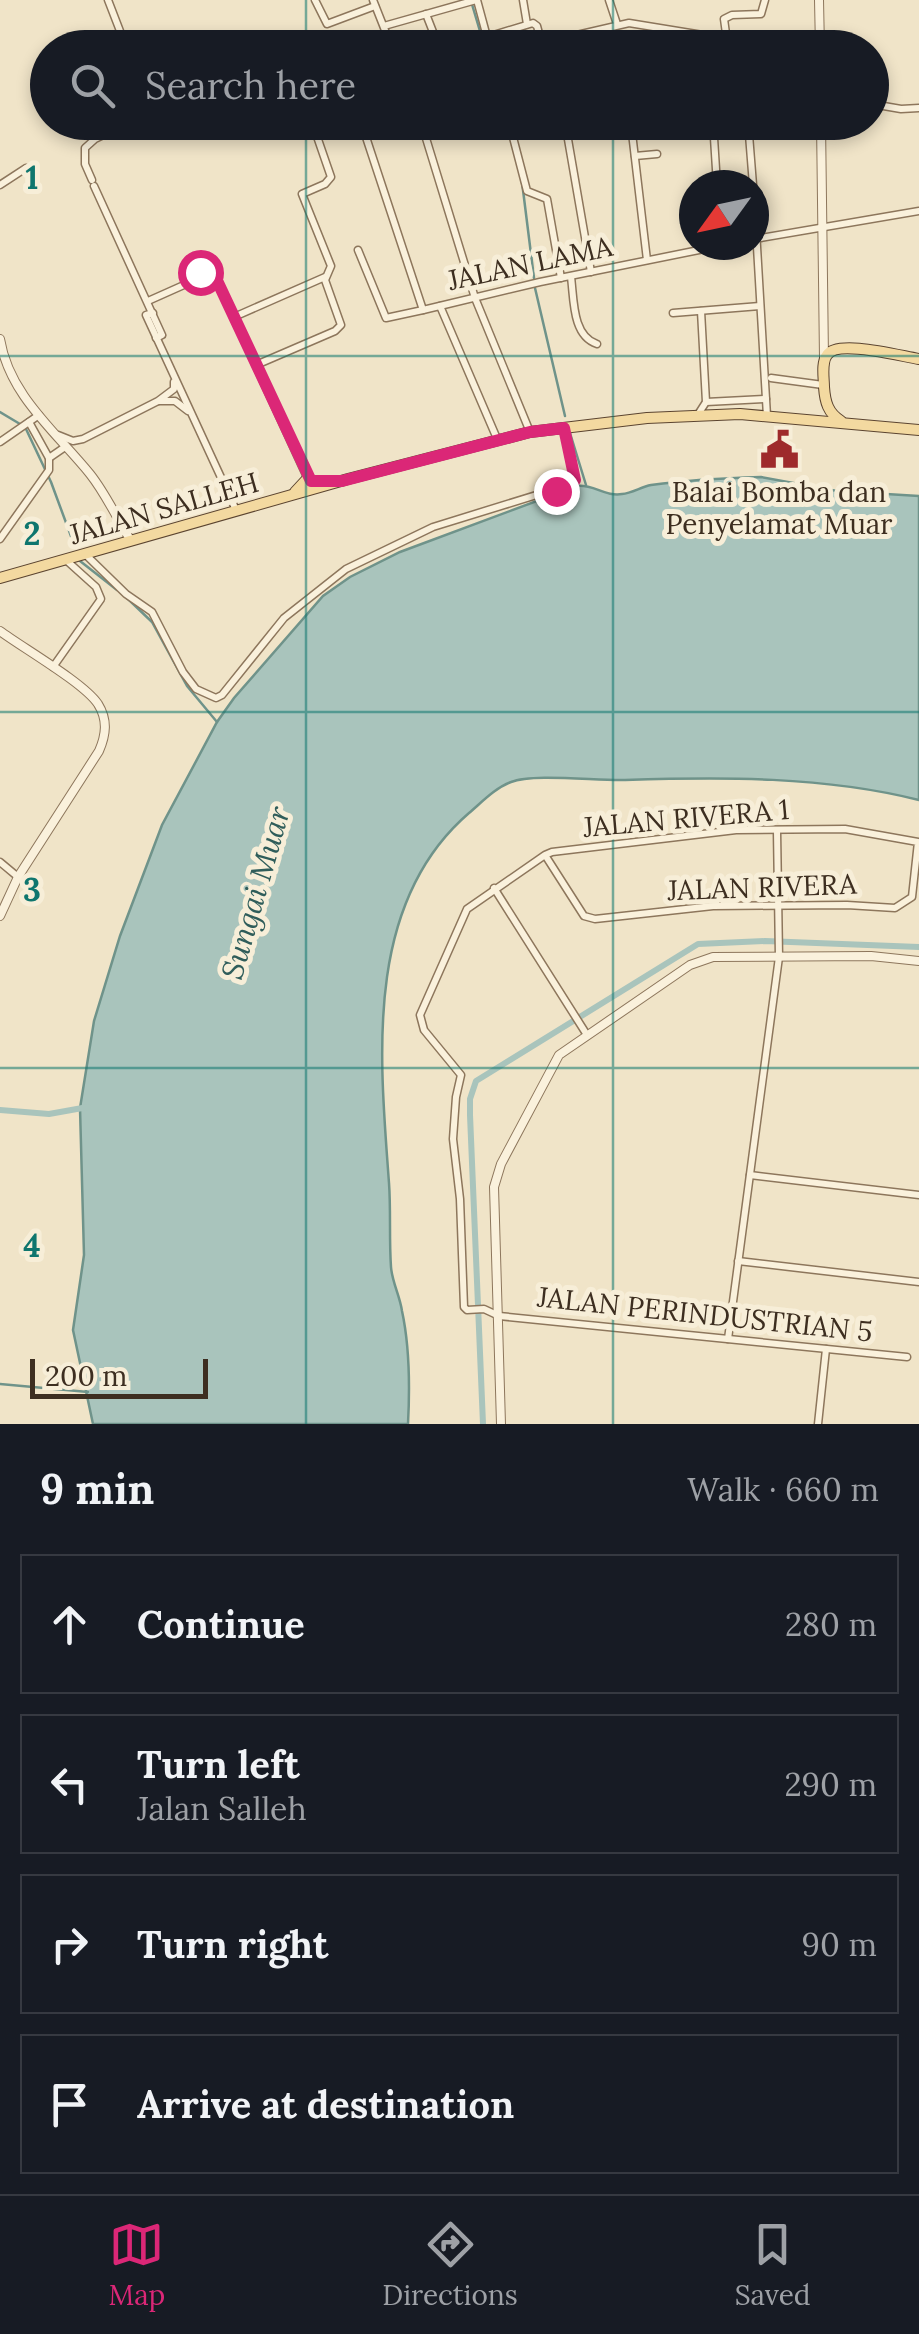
<!DOCTYPE html>
<meta charset="utf-8">
<style>
:root{--surface:#171b24;--page:#242831;--text:#f1f3f6;--muted:#9ea1a6;--line:#363941;--accent:#db2777}
body{margin:0;font-family:Lora,serif;background:var(--page);color:var(--text)}
.compass{position:absolute;left:679px;top:170px;width:90px;height:90px;border-radius:50%;background:var(--surface);box-shadow:0 5px 15px #0003;rotate:237deg}
.scale{position:absolute;left:30px;bottom:25px;width:178px;box-sizing:border-box;padding-left:10px;border:5px solid #3d2e20;border-top:0;font-size:28px;line-height:35px;white-space:nowrap;color:#3d2e20;-webkit-text-stroke:8px #f7eed8;paint-order:stroke}
.stop{position:absolute;width:30px;height:30px;margin:-22px;border:8px solid #db2777;border-radius:50%;background:#fff}
.stop.end{background:#db2777;border-color:#fff;box-shadow:0 2px 10px #0008}
.list{margin:0;padding:0;list-style:none}
h2{display:flex;justify-content:space-between;align-items:center;height:130px;margin:0;padding:0 40px;font-size:42px}
h2 small{font-size:32px;font-weight:400;color:var(--muted)}
.list li{display:grid;grid-template-columns:65px 1fr auto;gap:30px;align-items:center;box-sizing:border-box;height:140px;margin:0 20px 20px;padding:0 20px;border:2px solid var(--line);border-radius:0px}
.list b{display:block;font-size:38px;white-space:nowrap}
.list p{margin:0;font-size:32px;white-space:nowrap;color:var(--muted)}
.list em{font-size:32px;font-style:normal;color:var(--muted)}
.icon{flex:none;width:55px;height:55px;fill:none;stroke:currentColor;stroke-width:2;stroke-linecap:round;stroke-linejoin:round}
.map{position:relative;flex:none;width:919px;height:1424px;overflow:hidden}
.search{position:absolute;background:var(--surface);box-shadow:0 5px 15px #0003;left:30px;right:30px;top:30px;height:110px;display:flex;align-items:center;gap:25px;box-sizing:border-box;padding:0 35px;border-radius:55px;color:var(--muted);font-size:38px}
.sheet{height:770px;background:var(--surface)}
nav{display:flex;justify-content:space-around;align-items:center;box-sizing:border-box;height:140px;border-top:2px solid var(--line);background:var(--surface);font-size:28px;color:var(--muted)}
nav a{display:grid;justify-items:center;gap:5px}
nav .on{color:var(--accent)}
.map>svg:first-child{display:block}
.water{fill:#a9c4bc;stroke:#6f938a;stroke-width:2.5}
.lines{fill:none;stroke-linecap:round;stroke-linejoin:round}
.stream{stroke:#6f938a;stroke-width:2.5}
.canal{stroke:#a9c4bc;stroke-width:6}
.minor-casing{stroke:#8d765c;stroke-width:9}
.tertiary-casing{stroke:#8d765c;stroke-width:10}
.primary-casing{stroke:#5b4430;stroke-width:12}
.minor{stroke:#faf1dc;stroke-width:6}
.tertiary{stroke:#faf1dc;stroke-width:8}
.primary{stroke:#f3d9a0;stroke-width:10}
.route{stroke:#db2777;stroke-width:12}
.grid{fill:none;stroke:#0f766e;stroke-width:2.5;stroke-opacity:0.55}
.labels{text-anchor:middle;stroke-width:10;stroke-linejoin:round;paint-order:stroke}
.street-label{font-size:28px;fill:#3d2e20;stroke:#f7eed8}
.poi-label{font-size:28px;fill:#3d2e20;stroke:#f7eed8}
.water-label{font-size:30px;font-style:italic;fill:#2f5d5a;stroke:#f7eed8}
.grid-label{font-size:32px;text-anchor:middle;font-weight:bold;fill:#0f766e;stroke:#f7eed8;stroke-width:10;stroke-linejoin:round;paint-order:stroke}
</style>
<div class="map">
<svg width="919" height="1424" viewBox="0 0 919 1424">
<rect width="100%" height="100%" fill="#f0e4c8"/>
<path class="water" d="M761,477L837,491L919,496V800C823,776 723,777 625,780C597,781 533,773 511,782C495,788 482,802 469,813C363,904 380,1059 389,1183C391,1211 389,1239 391,1267C392,1282 400,1296 402,1311C410,1348 410,1386 408,1424H93L73,1330L84,1255L80,1108L94,1021L120,936L162,825L217,722L234,698L323,596L350,577L400,552L577,486C593,484 606,497 622,494C632,493 641,487 651,485C688,480 724,478 761,477Z"/>
<g class="lines">
<g class="stream">
<path d="M471,1L485,48"/>
<path d="M522,182L534,278"/>
<path d="M535,288L565,416"/>
<path d="M0,412L20,424"/>
<path d="M26,429L51,482L75,547"/>
<path d="M570,433L586,485"/>
<path d="M80,561L117,590"/>
<path d="M127,598L152,622L187,686L217,722"/>
<path d="M0,1384L88,1392"/>
</g>
<g class="canal">
<path d="M0,1110L49,1114L88,1107"/>
<path d="M483,1424L470,1115V1099L476,1081L698,944L765,941L919,947"/>
</g>
<defs>
<g id="minor">
<path d="M108,0L120,31V37L110,48"/>
<path d="M315,0L327,24L375,6"/>
<path d="M373,0L392,48"/>
<path d="M477,0L490,48"/>
<path d="M523,0L527,24"/>
<path d="M609,0L617,24"/>
<path d="M426,14L435,37L444,48"/>
<path d="M384,26L476,0"/>
<path d="M487,37L533,23L537,26L543,48"/>
<path d="M578,48L577,35L629,23L727,39"/>
<path d="M728,48L724,19L732,15L761,14L765,0"/>
<path d="M872,104L901,109L919,108"/>
<path d="M361,122L423,310L540,282L724,245"/>
<path d="M421,122L475,298L530,432"/>
<path d="M509,122L527,191L547,199L561,278"/>
<path d="M565,122L591,272"/>
<path d="M713,122L717,185"/>
<path d="M748,122L753,185"/>
<path d="M122,126L132,122"/>
<path d="M632,133L647,260"/>
<path d="M635,156L657,154"/>
<path d="M92,180L85,164V148L95,139L116,129"/>
<path d="M0,185L26,168"/>
<path d="M94,186L162,335L156,338"/>
<path d="M754,196L767,416"/>
<path d="M755,239L919,211"/>
<path d="M358,250L386,318L423,310"/>
<path d="M197,263L202,268L198,273L192,269Z"/>
<path d="M202,268L213,272L307,477"/>
<path d="M571,277C574,299 572,336 597,344"/>
<path d="M148,301L213,272"/>
<path d="M440,306L498,441"/>
<path d="M153,313L146,315L236,510"/>
<path d="M673,313L760,306"/>
<path d="M234,317L325,277"/>
<path d="M256,365L335,331L341,325L325,280L331,266L302,194L325,184L331,177L312,122"/>
<path d="M771,378L823,385"/>
<path d="M159,401H175L188,411"/>
<path d="M706,402L766,399"/>
<path d="M697,416L706,402L701,311"/>
<path d="M58,435L73,441L83,439L158,401L174,389V382"/>
<path d="M0,442L39,415"/>
<path d="M49,458L65,447"/>
<path d="M0,539L49,470V458L29,422"/>
<path d="M85,554L126,594L152,612L183,672L196,689L216,698L222,695L284,618L346,569L433,527L572,484L575,480L565,429"/>
<path d="M53,667L101,599L96,587L66,560"/>
<path d="M545,855L584,916L595,919L713,906L847,905L895,908L912,897L918,842L845,829L736,830L552,852L545,855L467,909L420,1015L424,1030L461,1075L456,1097L453,1139L460,1199L464,1307L467,1310L484,1309L499,1316L907,1357"/>
<path d="M0,862L18,877"/>
<path d="M494,888L587,1035"/>
<path d="M750,1175L919,1195"/>
<path d="M738,1261L919,1282"/>
<path d="M728,1339L779,957L777,831"/>
<path d="M818,1424L826,1349"/>
</g>
<g id="tertiary">
<path d="M819,0L820,48"/>
<path d="M821,122L824,358"/>
<path d="M0,339C9,395 56,432 90,474C106,494 117,519 131,541"/>
<path d="M0,631C23,648 84,683 98,704C108,720 106,735 99,751L18,877L0,916"/>
<path d="M501,1424L494,1187L501,1164L559,1055L690,965L713,957L871,956L919,961"/>
</g>
<g id="primary">
<path d="M841,421C828,413 825,402 824,387C824,378 821,363 827,355C837,339 900,356 919,359"/>
<path d="M295,492L308,478L313,482L325,481"/>
<path d="M0,578L348,479L530,432L647,418L740,414L919,430"/>
</g>
</defs>
<use href="#minor" class="minor-casing"/>
<use href="#tertiary" class="tertiary-casing"/>
<use href="#primary" class="primary-casing"/>
<use href="#minor" class="minor"/>
<use href="#tertiary" class="tertiary"/>
<use href="#primary" class="primary"/>
</g>
<g class="lines">
<path class="route" d="M200,272L202,268L213,272L311,481H342L530,432L564,428L575,480L570,486L556,491"/>
</g>
<path class="grid" d="M306,0V48M613,0V48M306,122V1424M613,122V1424M0,356H919M0,712H919M0,1068H919"/>
<defs>
<symbol id="civic-bare" viewBox="-9 -9 18 18"><path d="M-.6-6.5H3V-4.5H.6V-3L4-1V1h2V6H-6V1h2V-1L-.6-3ZM-1.2 2.5V6h2.4V2.5Z" fill="#9e2a2b" stroke="#f7eed8" stroke-width="2.5" paint-order="stroke"/></symbol>
</defs>
<g fill-rule="evenodd">
<use href="#civic-bare" x="752" y="422" width="55" height="55"/>
</g>
<g class="labels">
<g class="street-label">
<text transform="translate(530 263) rotate(-12)" y="10">JALAN LAMA</text>
<text transform="translate(164 508) rotate(-16)" y="10">JALAN SALLEH</text>
<text transform="translate(686 818) rotate(-5)" y="10">JALAN RIVERA 1</text>
<text transform="translate(762 887) rotate(-2)" y="10">JALAN RIVERA</text>
<text transform="translate(705 1314) rotate(6)" y="10">JALAN PERINDUSTRIAN 5</text>
</g>
<g class="poi-label">
<text x="779" y="502">Balai Bomba dan<tspan x="779" dy="32">Penyelamat Muar</tspan></text>
</g>
<g class="water-label">
<text transform="translate(256 893) rotate(-74)" y="10">Sungai Muar</text>
</g>
</g>
<g class="grid-label">
<text x="32" y="189">1</text>
<text x="32" y="545">2</text>
<text x="32" y="901">3</text>
<text x="32" y="1257">4</text>
</g>
</svg>
<svg class="compass" viewBox="-18 -18 36 36"><path d="M0-13l5 13h-10z" fill="#e53935"/><path d="M0 13l5-13h-10z" fill="#9ea1a6"/></svg>
<div class="scale">200 m</div>
<div class="stop" style="left:200px;top:272px"></div>
<div class="stop end" style="left:556px;top:491px"></div>
<div class="search"><svg class="icon" aria-label="search" viewBox="0 0 24 24"><circle cx="10" cy="10" r="6"/><path d="M15 15l6 6"/></svg>Search here</div>
</div>
<section class="sheet">
<h2>9 min<small>Walk · 660 m</small></h2>
<ul class="list">
<li><svg class="icon" aria-label="ahead" viewBox="0 0 24 24"><path d="M12 20V5M6 11l6-6 6 6"/></svg><div><b>Continue</b></div><em>280 m</em></li>
<li><svg class="icon" aria-label="left" viewBox="0 0 24 24"><path d="M17 20v-9H6M10 6l-5 5 5 5"/></svg><div><b>Turn left</b><p>Jalan Salleh</p></div><em>290 m</em></li>
<li><svg class="icon" aria-label="right" viewBox="0 0 24 24"><path d="M7 20v-9h11M14 6l5 5-5 5"/></svg><div><b>Turn right</b></div><em>90 m</em></li>
<li><svg class="icon" aria-label="arrive" viewBox="0 0 24 24"><path d="M6 21V4h12l-3 4 3 4H6"/></svg><div><b>Arrive at destination</b></div></li>
</ul>
</section>
<nav>
<a class="on"><svg class="icon" aria-label="map" viewBox="0 0 24 24"><path d="M3 6l6-2 6 2 6-2v14l-6 2-6-2-6 2zM9 4v14M15 6v14"/></svg>Map</a>
<a><svg class="icon" aria-label="directions" viewBox="0 0 24 24"><path d="M12 3l9 9-9 9-9-9zM9 14v-3h6M13 9l2 2-2 2"/></svg>Directions</a>
<a><svg class="icon" aria-label="saved" viewBox="0 0 24 24"><path d="M7 4h10v16l-5-4-5 4z"/></svg>Saved</a>
</nav>
